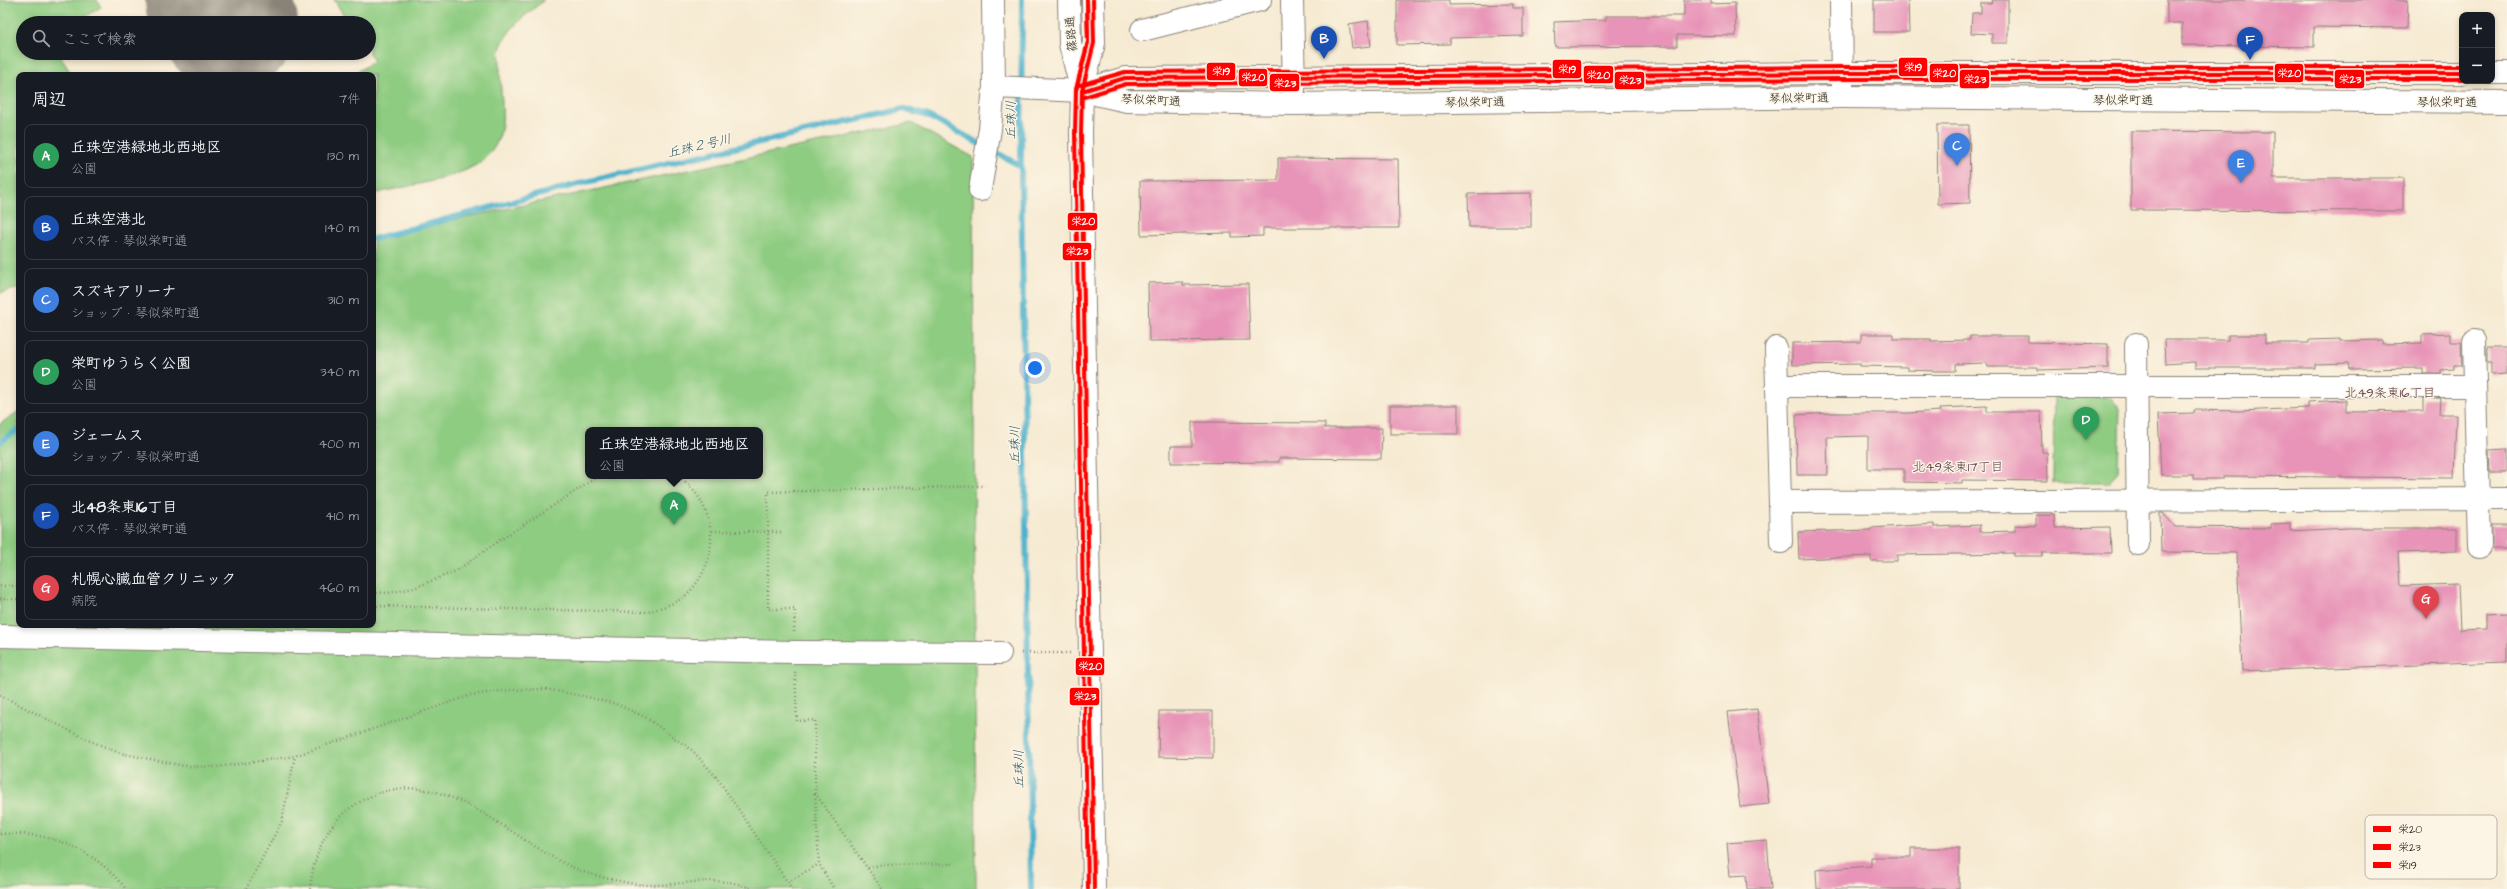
<!DOCTYPE html>
<html lang="ja">
<meta charset="utf-8">
<style>
:root{--surface:#171b24;--page:#242831;--text:#f1f3f6;--muted:#9ea1a6;--line:#363941;--accent:#2563eb}
body{margin:0;font-family:"Architects Daughter","Klee One",sans-serif;background:var(--page);color:var(--text)}
.controls{position:absolute;right:12px;top:12px;display:grid;overflow:hidden;border-radius:8px;box-shadow:0 2px 6px #0003}
.controls button{width:36px;height:36px;display:grid;place-items:center;padding:0;border:0;border-bottom:1px solid var(--line);background:var(--surface);color:var(--text);font:20px sans-serif}
.you{position:absolute;left:1035px;top:368px;width:14px;height:14px;margin:-10px;border:3px solid #fff;border-radius:50%;background:#1a73e8;box-shadow:0 0 0 6px #1a73e833}
.badge{display:grid;place-items:center;width:26px;height:26px;border-radius:50%;background:var(--accent);color:#fff;font-size:13px;font-weight:700}
.pin{position:absolute;translate:-50% -33px;filter:drop-shadow(0 1px 2px #0008)}
.pin::after{content:'';position:absolute;top:21px;width:14px;height:12px;background:inherit;clip-path:polygon(0 0,100% 0,50% 100%)}
.popup{position:absolute;left:585px;top:427px;width:178px;height:52px;box-sizing:border-box;display:grid;place-content:center;border-radius:8px;background:var(--surface);filter:drop-shadow(0 1px 3px #0005);font-size:13px;white-space:nowrap;color:var(--muted)}
.popup b{font-size:15px;color:var(--text)}
.popup::after{content:'';position:absolute;left:50%;top:100%;margin-left:-8px;border:8px solid transparent;border-top-color:var(--surface)}
.list{margin:0;padding:0;list-style:none}
h2{display:flex;justify-content:space-between;align-items:center;height:52px;margin:0;padding:0 16px;font-size:17px}
h2 small{font-size:13px;font-weight:400;color:var(--muted)}
.list li{display:grid;grid-template-columns:26px 1fr auto;gap:12px;align-items:center;box-sizing:border-box;height:64px;margin:0 8px 8px;padding:0 8px;border:1px solid var(--line);border-radius:8px}
.list b{display:block;font-size:15px;white-space:nowrap}
.list p{margin:0;font-size:13px;white-space:nowrap;color:var(--muted)}
.list em{font-size:13px;font-style:normal;color:var(--muted)}
.icon{flex:none;width:22px;height:22px;fill:none;stroke:currentColor;stroke-width:2;stroke-linecap:round;stroke-linejoin:round}
.map{position:relative;flex:none;width:2507px;height:889px;overflow:hidden}
.search{position:absolute;background:var(--surface);box-shadow:0 2px 6px #0003;left:16px;top:16px;width:360px;height:44px;display:flex;align-items:center;gap:10px;box-sizing:border-box;padding:0 14px;border-radius:22px;color:var(--muted);font-size:15px}
.panel{position:absolute;background:var(--surface);box-shadow:0 2px 6px #0003;left:16px;top:72px;width:360px;height:556px;border-radius:8px}
.map>svg:first-child{display:block}
.green{fill:#8ecc81;stroke:#55744e;fill-rule:evenodd}
.lines{fill:none;stroke-linecap:round;stroke-linejoin:round}
.stream{stroke:#4db2cc;stroke-width:6}
.runway{stroke:#898377;stroke-width:138}
.building{fill:#e894b8}
.minor-casing{stroke:#898377;stroke-width:24}
.path{stroke:#898377;stroke-width:2.5;stroke-dasharray:1 3;stroke-linecap:butt}
.minor{stroke:#fff;stroke-width:22}
.bus-1-casing{stroke:#fcf5e5;stroke-width:7}
.bus-2-casing{stroke:#fcf5e5;stroke-width:7}
.bus-3-casing{stroke:#fcf5e5;stroke-width:7}
.bus-1{stroke:#f00;stroke-width:4}
.bus-2{stroke:#f00;stroke-width:4}
.bus-3{stroke:#f00;stroke-width:4}
.labels{text-anchor:middle;stroke-width:3;stroke-linejoin:round;paint-order:stroke}
.street-label{font-size:12px;fill:#1c1c1c;stroke:#fcf5e5}
.water-label{font-size:13px;font-style:italic;fill:#305862;stroke:#fcf5e5}
.neighbourhood-label{font-size:13px;fill:#634653;stroke:#fcf5e5}
.key{fill:#fcf5e5;stroke:#b9b4a9;stroke-width:1}
.key-label{font-size:11px;fill:#1c1c1c}
.line-badge{stroke:#fcf5e5;stroke-width:1.5}
.badge-label{font-size:11px;text-anchor:middle;font-weight:bold;fill:#fff}
</style>
<div class="map">
<svg width="2507" height="889" viewBox="0 0 2507 889">
<rect width="100%" height="100%" fill="#fcf5e5"/>
<filter id="ink" filterUnits="userSpaceOnUse"><feTurbulence type="fractalNoise" baseFrequency=".025" numOctaves="2"/><feDisplacementMap in="SourceGraphic" scale="8" xChannelSelector="R" yChannelSelector="G"/><feConvolveMatrix kernelMatrix="1 2 1 2 8 2 1 2 1" color-interpolation-filters="sRGB"/></filter>
<filter id="wash" filterUnits="userSpaceOnUse"><feTurbulence type="fractalNoise" baseFrequency=".012" numOctaves="4" result="noise"/><feDisplacementMap in="SourceGraphic" scale="16" xChannelSelector="R" yChannelSelector="G"/><feGaussianBlur stdDeviation="0.9" result="paint"/><feColorMatrix in="noise" values="0 0 0 0 0 0 0 0 0 0 0 0 0 0 0 0 0 1.4 0 .05"/><feComposite in="paint" operator="in"/></filter>
<g filter="url(#wash)">
<rect width="100%" height="100%" fill="#f6ead2"/>
<g class="green">
<path d="M0,0H97L101,7L76,23H23V53H58L72,75H19V288L0,293Z"/>
<path d="M334,0H544C528,14 506,28 500,50C499,54 500,61 500,65C499,103 515,140 476,165C449,181 404,186 373,194V75H352L374,61L369,53V23H349Z"/>
<path d="M911,123L973,157L976,889H0V424L19,411V625H373V237ZM588,430H760V476H588Z"/>
<path d="M2054,396L2110,397L2120,409L2118,471L2108,483H2053Z"/>
</g>
<g class="lines">
<g class="stream">
<path d="M1022,0L1021,166L1031,889"/>
<path d="M373,239L586,182L904,109L928,116L1021,166"/>
<path d="M0,442L19,429"/>
</g>
<path class="runway" d="M214,0L229,23"/>
</g>
<g id="blocks">
<g class="building">
<path d="M1397,0H1449V5L1513,4V8H1523V36L1450,38V44L1397,45Z"/>
<path d="M1684,0H1711V4L1735,3L1736,36L1677,35V46L1555,47L1554,22L1606,20V16H1684Z"/>
<path d="M1874,0H1908L1909,32H1874Z"/>
<path d="M1992,0H2008V43H1992V34L1971,33L1972,13H1981V3H1991Z"/>
<path d="M2167,0H2408L2407,28L2314,27V47L2182,45V23H2167Z"/>
<path d="M1368,21L1371,46L1352,48L1349,24Z"/>
<path d="M1937,125H1969L1970,203L1938,204Z"/>
<path d="M2131,131L2273,132V178H2403V211L2131,210Z"/>
<path d="M1278,158L1398,159L1399,228H1263V236L1232,237V233L1141,235L1140,181L1278,180Z"/>
<path d="M1531,193V227H1469L1468,194Z"/>
<path d="M1183,282V285L1248,284L1250,340L1149,341L1148,283Z"/>
<path d="M2450,333V342H2461L2462,365H2454V369L2441,370V374H2423V368L2350,369L2349,363L2315,364V368H2195V362L2165,364L2164,340H2228V335H2265V343H2309V340L2340,339V341L2382,340V344L2422,343V334Z"/>
<path d="M1861,334H1893V339H1931V341L1970,340V336H2028V342L2108,344V368L2038,370V367H1988L1987,363L1955,364V371H1935L1907,370V367L1860,366V364L1792,365V343L1861,342Z"/>
<path d="M2487,348H2507V374L2491,375V363H2487Z"/>
<path d="M2423,398H2441L2440,414H2456L2454,478L2223,476V479H2193V475H2161L2158,414L2194,413V410L2238,411L2308,408V402L2346,400V412L2423,411Z"/>
<rect x="1390" y="405" width="68" height="29"/>
<path d="M1987,406V412H2041L2042,452H2047L2048,481L1962,480V483L1904,482V469H1868V436L1827,437L1828,475H1797L1796,415L1832,413H1908L1941,411L1940,408Z"/>
<path d="M1192,422L1325,423V428H1382L1381,459L1279,458V462L1171,463V446H1192Z"/>
<path d="M2507,449V473H2490L2489,450Z"/>
<path d="M2160,513H2163L2175,527L2271,528V524L2290,523V531L2348,528H2457V551L2398,553L2400,586L2458,584L2460,630L2486,629V614L2507,613V662L2242,671L2237,553L2161,552Z"/>
<path d="M2036,515H2054L2055,528L2110,527L2111,553H2042V556H2014V553L1897,555V561H1871V556L1799,559L1798,532L1871,530V528L1934,524V527L1980,525L1979,532L2015,531V525L2036,526Z"/>
<rect x="2491" y="525" width="16" height="24"/>
<path d="M1757,709L1769,804L1740,807L1728,712Z"/>
<path d="M1159,711H1213V758L1158,757Z"/>
<path d="M1767,840L1771,889H1747L1746,875L1730,876L1727,843Z"/>
<path d="M1911,848H1959V889H1817L1816,870L1871,866V857H1911Z"/>
</g>
</g>
</g>
<g filter="url(#ink)">
<use href="#blocks" fill-opacity="0" stroke="#898377" stroke-width="1"/>
<g class="lines">
<defs>
<g id="minor">
<path d="M993,0L994,87L1082,91L1127,101L1294,104L1842,97L2507,102"/>
<path d="M1069,0L1070,44L1081,88"/>
<path d="M1093,0L1094,43L1082,91L1081,133L1094,889"/>
<path d="M1292,0L1294,90"/>
<path d="M1841,0L1842,86"/>
<path d="M1142,30L1260,0"/>
<path d="M2492,73H2507"/>
<path d="M1085,90L1125,78L1841,73H2462"/>
<path d="M980,190L990,129L994,87"/>
<path d="M2474,341L2479,547"/>
<path d="M2136,344L2138,544"/>
<path d="M1776,348L1781,542"/>
<path d="M1778,386H2475"/>
<path d="M1782,502L2507,499"/>
<path d="M0,636L794,652L1000,653"/>
</g>
</defs>
<use href="#minor" class="minor-casing"/>
<g class="path">
<path d="M712,531L784,532"/>
<path d="M0,586H19"/>
<path d="M373,592L388,593L414,588L456,571L500,540L599,476"/>
<path d="M0,599H19"/>
<path d="M373,606L648,612C660,608 675,604 685,596C723,562 718,504 678,476"/>
<path d="M794,632L795,609H768V492L985,486"/>
<path d="M1021,653H1070"/>
<path d="M795,672L797,721L815,720V793L882,889"/>
<path d="M0,695L88,740L120,753L184,766L217,767L295,756L471,695L508,690L545,689L583,696L616,704L645,717L693,751L718,779L792,889"/>
<path d="M815,794L819,864L834,889"/>
<path d="M0,834C51,831 94,849 126,889"/>
<path d="M868,868L880,865L954,864"/>
<path d="M788,882L819,864"/>
<path d="M246,889L282,821L295,756"/>
<path d="M310,889C314,854 326,822 358,803C445,751 515,852 593,875C613,880 633,885 653,885C685,885 722,874 752,889"/>
</g>
<use href="#minor" class="minor"/>
<defs>
<g id="bus-1">
<path d="M1093,0L1094,43L1082,91L1081,133L1094,889"/>
<path d="M1082,91L1125,78L1841,73H2462"/>
</g>
<g id="bus-2">
<path d="M1087,0L1088,42L1076,90L1075,133L1088,889"/>
<path d="M1084,97L1126,84L1841,79H2462"/>
</g>
<g id="bus-3">
<path d="M1080,85L1125,72L1841,67H2462"/>
<path d="M1076,90L1088,42L1087,0"/>
</g>
</defs>
<use href="#bus-1" class="bus-1-casing"/>
<use href="#bus-2" class="bus-2-casing"/>
<use href="#bus-3" class="bus-3-casing"/>
<use href="#bus-1" class="bus-1"/>
<use href="#bus-2" class="bus-2"/>
<use href="#bus-3" class="bus-3"/>
</g>
</g>
<g class="labels">
<g class="street-label">
<text transform="translate(1071 34) rotate(-95)" y="4">篠路通</text>
<text transform="translate(1799 98) rotate(-1)" y="4">琴似栄町通</text>
<text transform="translate(1151 100) rotate(3)" y="4">琴似栄町通</text>
<text x="2123" y="104">琴似栄町通</text>
<text transform="translate(1475 102) rotate(-1)" y="4">琴似栄町通</text>
<text x="2447" y="106">琴似栄町通</text>
</g>
<g class="water-label">
<text transform="translate(1010 120) rotate(-90)" y="5">丘珠川</text>
<text transform="translate(699 145) rotate(-13)" y="5">丘珠２号川</text>
<text transform="translate(1014 445) rotate(-91)" y="5">丘珠川</text>
<text transform="translate(1018 769) rotate(-91)" y="5">丘珠川</text>
</g>
<g class="neighbourhood-label">
<text x="2390" y="397">北49条東16丁目</text>
<text x="1958" y="471">北49条東17丁目</text>
</g>
</g>
<rect x="2365" y="815" width="132" height="64" rx="6" class="key"/>
<rect x="2373" y="826" width="18" height="6" fill="#f00"/>
<rect x="2373" y="844" width="18" height="6" fill="#f00"/>
<rect x="2373" y="862" width="18" height="6" fill="#f00"/>
<g class="key-label">
<text x="2398" y="833">栄20</text>
<text x="2398" y="851">栄23</text>
<text x="2398" y="869">栄19</text>
</g>
<g class="line-badge">
<rect x="1898" y="57" width="30" height="20" rx="4" fill="#f00"/>
<rect x="1552" y="59" width="30" height="20" rx="4" fill="#f00"/>
<rect x="1206" y="62" width="30" height="19" rx="4" fill="#f00"/>
<rect x="1929" y="63" width="30" height="20" rx="4" fill="#f00"/>
<rect x="2274" y="63" width="30" height="20" rx="4" fill="#f00"/>
<rect x="1583" y="65" width="31" height="19" rx="4" fill="#f00"/>
<rect x="1238" y="68" width="30" height="19" rx="4" fill="#f00"/>
<rect x="1959" y="69" width="31" height="20" rx="4" fill="#f00"/>
<rect x="2334" y="69" width="31" height="20" rx="4" fill="#f00"/>
<rect x="1614" y="71" width="31" height="19" rx="4" fill="#f00"/>
<rect x="1269" y="73" width="31" height="19" rx="4" fill="#f00"/>
<rect x="1067" y="212" width="31" height="19" rx="4" fill="#f00"/>
<rect x="1062" y="242" width="30" height="19" rx="4" fill="#f00"/>
<rect x="1075" y="657" width="30" height="19" rx="4" fill="#f00"/>
<rect x="1069" y="687" width="31" height="19" rx="4" fill="#f00"/>
</g>
<g class="badge-label">
<text x="1913" y="71">栄19</text>
<text x="1567" y="73">栄19</text>
<text x="1221" y="75">栄19</text>
<text x="1944" y="77">栄20</text>
<text x="2289" y="77">栄20</text>
<text x="1598" y="79">栄20</text>
<text x="1253" y="81">栄20</text>
<text x="1975" y="83">栄23</text>
<text x="2350" y="83">栄23</text>
<text x="1630" y="84">栄23</text>
<text x="1285" y="87">栄23</text>
<text x="1083" y="225">栄20</text>
<text x="1077" y="255">栄23</text>
<text x="1090" y="670">栄20</text>
<text x="1085" y="700">栄23</text>
</g>
</svg>
<div class="controls">
<button>+</button>
<button>−</button>
</div>
<div class="you"></div>
<div class="pin badge" style="left:674px;top:525px;background:#2e9e5b">A</div>
<div class="popup"><b>丘珠空港緑地北西地区</b>公園</div>
<div class="pin badge" style="left:1324px;top:59px;background:#1a4fb4">B</div>
<div class="pin badge" style="left:1957px;top:166px;background:#3f7fe0">C</div>
<div class="pin badge" style="left:2086px;top:440px;background:#2e9e5b">D</div>
<div class="pin badge" style="left:2241px;top:183px;background:#3f7fe0">E</div>
<div class="pin badge" style="left:2250px;top:60px;background:#1a4fb4">F</div>
<div class="pin badge" style="left:2426px;top:619px;background:#e0444e">G</div>
<div class="search"><svg class="icon" aria-label="search" viewBox="0 0 24 24"><circle cx="10" cy="10" r="6"/><path d="M15 15l6 6"/></svg>ここで検索</div>
<section class="panel">
<h2>周辺<small>7件</small></h2>
<ul class="list">
<li><span class="badge" style="background:#2e9e5b">A</span><div><b>丘珠空港緑地北西地区</b><p>公園</p></div><em>130 m</em></li>
<li><span class="badge" style="background:#1a4fb4">B</span><div><b>丘珠空港北</b><p>バス停 · 琴似栄町通</p></div><em>140 m</em></li>
<li><span class="badge" style="background:#3f7fe0">C</span><div><b>スズキアリーナ</b><p>ショップ · 琴似栄町通</p></div><em>310 m</em></li>
<li><span class="badge" style="background:#2e9e5b">D</span><div><b>栄町ゆうらく公園</b><p>公園</p></div><em>340 m</em></li>
<li><span class="badge" style="background:#3f7fe0">E</span><div><b>ジェームス</b><p>ショップ · 琴似栄町通</p></div><em>400 m</em></li>
<li><span class="badge" style="background:#1a4fb4">F</span><div><b>北48条東16丁目</b><p>バス停 · 琴似栄町通</p></div><em>410 m</em></li>
<li><span class="badge" style="background:#e0444e">G</span><div><b>札幌心臓血管クリニック</b><p>病院</p></div><em>460 m</em></li>
</ul>
</section>
</div>
